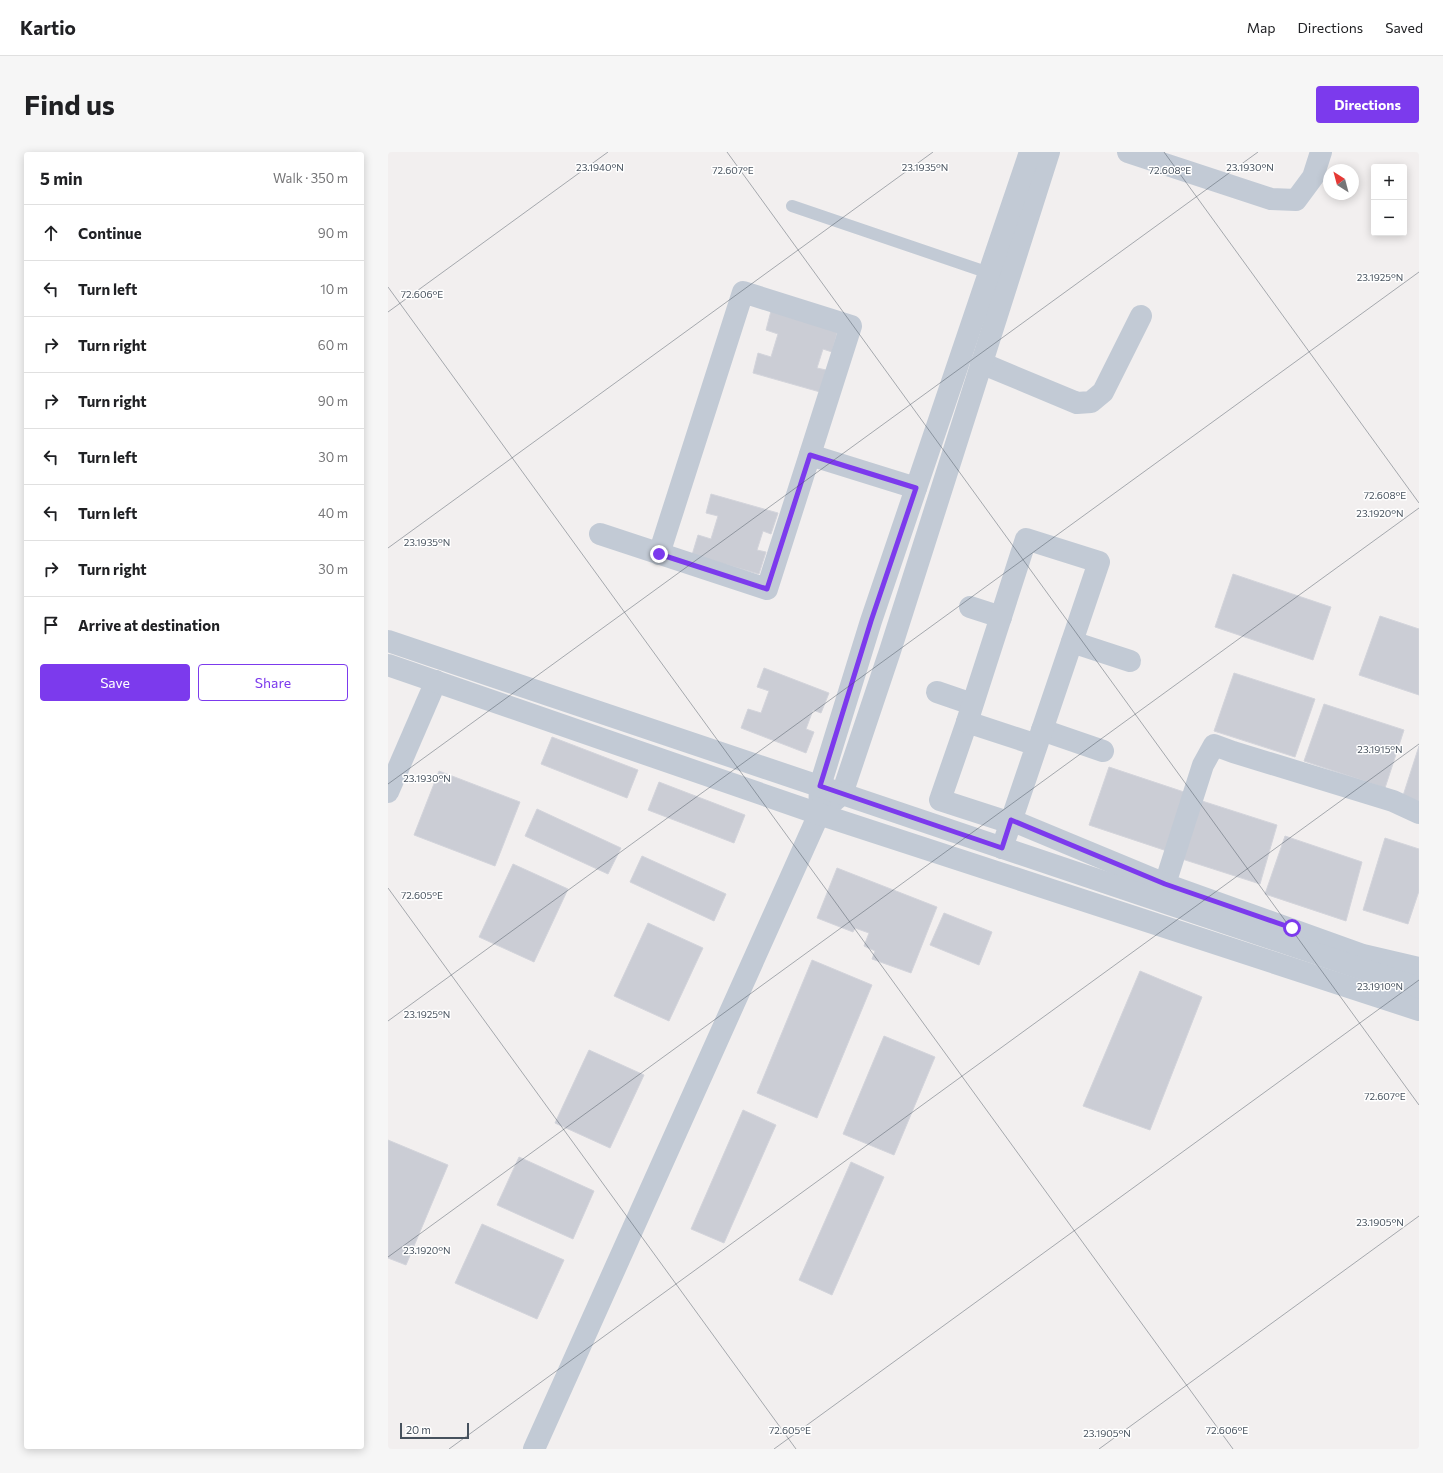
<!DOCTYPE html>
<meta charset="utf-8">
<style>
:root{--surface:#fff;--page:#f6f6f6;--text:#202124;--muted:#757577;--line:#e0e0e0;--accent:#7c3aed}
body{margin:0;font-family:Commissioner,sans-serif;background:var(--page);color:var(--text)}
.controls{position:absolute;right:12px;top:12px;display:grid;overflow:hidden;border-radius:4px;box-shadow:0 2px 10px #0003}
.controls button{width:36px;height:36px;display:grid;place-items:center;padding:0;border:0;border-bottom:1px solid var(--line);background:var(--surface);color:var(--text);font:20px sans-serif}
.compass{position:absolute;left:935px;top:12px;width:36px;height:36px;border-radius:50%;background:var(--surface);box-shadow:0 2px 10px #0003;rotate:324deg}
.scale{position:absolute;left:12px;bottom:10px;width:69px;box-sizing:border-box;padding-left:4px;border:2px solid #46515d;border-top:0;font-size:11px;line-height:14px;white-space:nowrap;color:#46515d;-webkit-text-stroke:3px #fff;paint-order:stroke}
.stop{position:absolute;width:12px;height:12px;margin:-9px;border:3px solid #7c3aed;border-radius:50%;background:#fff}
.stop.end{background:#7c3aed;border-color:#fff;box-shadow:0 1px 4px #0008}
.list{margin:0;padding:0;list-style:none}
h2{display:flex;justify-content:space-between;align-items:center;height:52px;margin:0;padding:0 16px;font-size:17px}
h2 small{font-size:13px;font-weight:400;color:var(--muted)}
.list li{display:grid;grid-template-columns:26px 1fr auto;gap:12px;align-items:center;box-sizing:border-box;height:56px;padding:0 16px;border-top:1px solid var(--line)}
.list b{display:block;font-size:15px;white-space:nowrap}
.list em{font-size:13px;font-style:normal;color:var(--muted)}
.actions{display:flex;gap:8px;padding:12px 16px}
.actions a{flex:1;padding:9px 0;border:1px solid var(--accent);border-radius:4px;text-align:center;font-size:14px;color:var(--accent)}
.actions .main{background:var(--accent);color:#fff}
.icon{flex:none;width:22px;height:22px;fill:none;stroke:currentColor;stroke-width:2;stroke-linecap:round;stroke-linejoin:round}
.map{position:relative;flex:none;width:1031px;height:1297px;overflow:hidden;border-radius:4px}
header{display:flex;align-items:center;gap:24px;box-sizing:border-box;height:56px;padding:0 20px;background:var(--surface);border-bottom:1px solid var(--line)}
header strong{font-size:19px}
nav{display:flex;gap:22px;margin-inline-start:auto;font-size:14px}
.intro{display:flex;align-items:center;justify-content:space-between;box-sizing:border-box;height:96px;padding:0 24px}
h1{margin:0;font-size:28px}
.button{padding:10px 18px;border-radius:4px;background:var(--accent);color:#fff;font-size:14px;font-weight:700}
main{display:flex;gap:24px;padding:0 24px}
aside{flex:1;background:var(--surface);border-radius:4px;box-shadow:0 2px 10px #0003}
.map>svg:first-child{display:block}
.building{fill:#cbcdd5;stroke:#d3d4db}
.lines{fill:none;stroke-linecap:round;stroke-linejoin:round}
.service{stroke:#c2cad5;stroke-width:12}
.minor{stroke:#c2cad5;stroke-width:22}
.tertiary{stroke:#c2cad5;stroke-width:22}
.route{stroke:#7c3aed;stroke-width:5}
.ticks{fill:none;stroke:#46515d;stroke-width:1;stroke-opacity:0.45}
.ticks-label{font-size:10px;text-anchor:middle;fill:#46515d;stroke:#fff;stroke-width:3;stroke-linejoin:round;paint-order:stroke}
</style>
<header>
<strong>Kartio</strong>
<nav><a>Map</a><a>Directions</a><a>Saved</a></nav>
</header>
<div class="intro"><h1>Find us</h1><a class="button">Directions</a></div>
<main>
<aside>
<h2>5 min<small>Walk · 350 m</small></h2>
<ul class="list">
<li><svg class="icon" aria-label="ahead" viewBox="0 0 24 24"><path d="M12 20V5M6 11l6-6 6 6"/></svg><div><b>Continue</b></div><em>90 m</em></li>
<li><svg class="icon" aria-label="left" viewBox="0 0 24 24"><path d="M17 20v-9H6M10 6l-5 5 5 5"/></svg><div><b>Turn left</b></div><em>10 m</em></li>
<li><svg class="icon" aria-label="right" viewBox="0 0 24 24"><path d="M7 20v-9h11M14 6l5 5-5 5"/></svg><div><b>Turn right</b></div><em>60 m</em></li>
<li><svg class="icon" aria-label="right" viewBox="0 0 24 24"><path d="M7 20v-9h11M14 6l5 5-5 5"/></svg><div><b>Turn right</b></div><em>90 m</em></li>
<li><svg class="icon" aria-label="left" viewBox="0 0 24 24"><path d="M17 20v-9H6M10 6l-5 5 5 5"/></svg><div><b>Turn left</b></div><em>30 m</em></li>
<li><svg class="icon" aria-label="left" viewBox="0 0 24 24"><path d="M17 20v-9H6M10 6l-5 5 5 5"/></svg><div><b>Turn left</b></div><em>40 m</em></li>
<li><svg class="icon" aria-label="right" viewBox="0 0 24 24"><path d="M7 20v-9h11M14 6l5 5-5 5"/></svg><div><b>Turn right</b></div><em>30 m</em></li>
<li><svg class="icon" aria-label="arrive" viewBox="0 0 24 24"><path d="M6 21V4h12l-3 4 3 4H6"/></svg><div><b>Arrive at destination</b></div></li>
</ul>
<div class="actions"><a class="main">Save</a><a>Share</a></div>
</aside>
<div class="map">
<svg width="1031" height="1297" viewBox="0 0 1031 1297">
<rect width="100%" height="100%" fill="#f2efef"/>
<g class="building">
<path d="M383,159L450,178L444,200L435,197L429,216L438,218L432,240L365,221L370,201L383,205L390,182L378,178Z"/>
<path d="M323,342L390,361L383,382L375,379L369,398L378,400L371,422L304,403L310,383L323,387L330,364L318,361Z"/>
<path d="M845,422L943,455L925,508L827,475Z"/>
<path d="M992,464L1031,477V543L971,523Z"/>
<path d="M376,516L441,541L433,561L425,558L418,577L426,580L418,601L353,576L360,557L373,561L381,539L369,535Z"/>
<path d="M846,521L927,547L907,605L826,579Z"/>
<path d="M936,552L1016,578L997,636L916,609Z"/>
<path d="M164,585L250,618L239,646L153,612Z"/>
<path d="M1031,594V656L1013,650Z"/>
<path d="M721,615L799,641L782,700L701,673Z"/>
<path d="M51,619L132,650L107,714L26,683Z"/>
<path d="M271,630L357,663L346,691L260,658Z"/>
<path d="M811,648L889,673L872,732L791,706Z"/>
<path d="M149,657L233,696L220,722L137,684Z"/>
<path d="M897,684L974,710L958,769L877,742Z"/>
<path d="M997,686L1031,697V739L1020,772L975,758Z"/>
<path d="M254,704L338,742L326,769L242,730Z"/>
<path d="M125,712L180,737L146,810L91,785Z"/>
<path d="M449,716L549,755L523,821L484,807L487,799L476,794L481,781L467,776L465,780L429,766Z"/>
<path d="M556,761L604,780L591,813L542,793Z"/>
<path d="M260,771L315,796L281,869L226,844Z"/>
<path d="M424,808L484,833L429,966L369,941Z"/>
<path d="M752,819L814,845L762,978L695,954Z"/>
<path d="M496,884L547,905L506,1003L455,982Z"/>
<path d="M201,898L256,923L222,996L167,971Z"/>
<path d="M355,958L388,973L336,1091L303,1077Z"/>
<path d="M0,988L60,1013L18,1113L0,1106Z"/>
<path d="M131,1005L206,1039L185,1087L109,1053Z"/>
<path d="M463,1010L496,1025L444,1143L411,1128Z"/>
<path d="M94,1072L176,1108L149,1167L67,1131Z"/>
</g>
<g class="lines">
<path class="service" d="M404,54L601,121"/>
<g class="minor">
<path d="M740,0L883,47L908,48L925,25L933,0"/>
<path d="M593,211L689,251L703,250L715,240L753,164"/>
<path d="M422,303L528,336"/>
<path d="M212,382L379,437L463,174L355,140L271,402"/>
<path d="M582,455L613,465"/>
<path d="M684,490L742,509"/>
<path d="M549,540L584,552"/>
<path d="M579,570L552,648L623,671"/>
<path d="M654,578L715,599"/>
<path d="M0,640L48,529"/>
<path d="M439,655L454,642L502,499L661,0"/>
<path d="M1031,661L1005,649L845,600L826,593L815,613L777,732L975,803L1031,816"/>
<path d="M623,668L777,732"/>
<path d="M614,696L711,410L638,387L579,570L649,593"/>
<path d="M146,1297L431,662L432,634L483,469L642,0"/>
</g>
<g class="tertiary">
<path d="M0,489L1031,836"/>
<path d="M0,513L431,662L1031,858"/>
</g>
</g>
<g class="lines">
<path class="route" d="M271,402L379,437L422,303L528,336L483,469L432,634L614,696L623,668L777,732L904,776"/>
</g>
<path class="ticks" d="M339,0L1031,953M776,0L1031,351M0,135L845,1297M0,160L220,0M0,396L545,0M0,632L870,0M0,736L408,1297M0,869L1031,120M0,1105L1031,356M61,1297L1031,592M386,1297L1031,828M711,1297L1031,1064"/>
<g class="ticks-label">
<text x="212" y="19">23.1940°N</text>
<text x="537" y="19">23.1935°N</text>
<text x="862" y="19">23.1930°N</text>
<text x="345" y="22">72.607°E</text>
<text x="782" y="22">72.608°E</text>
<text x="992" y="129">23.1925°N</text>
<text x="34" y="146">72.606°E</text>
<text x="997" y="347">72.608°E</text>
<text x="992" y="365">23.1920°N</text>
<text x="39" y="394">23.1935°N</text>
<text x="992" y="601">23.1915°N</text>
<text x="39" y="630">23.1930°N</text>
<text x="34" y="747">72.605°E</text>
<text x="992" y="838">23.1910°N</text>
<text x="39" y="866">23.1925°N</text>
<text x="997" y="948">72.607°E</text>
<text x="992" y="1074">23.1905°N</text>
<text x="39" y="1102">23.1920°N</text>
<text x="402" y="1282">72.605°E</text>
<text x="839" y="1282">72.606°E</text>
<text x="719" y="1285">23.1905°N</text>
</g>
</svg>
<div class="controls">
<button>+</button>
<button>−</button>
</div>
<svg class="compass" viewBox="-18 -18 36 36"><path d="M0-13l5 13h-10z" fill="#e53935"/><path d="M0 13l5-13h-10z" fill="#757577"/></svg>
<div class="scale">20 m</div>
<div class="stop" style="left:904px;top:776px"></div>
<div class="stop end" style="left:271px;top:402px"></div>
</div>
</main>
